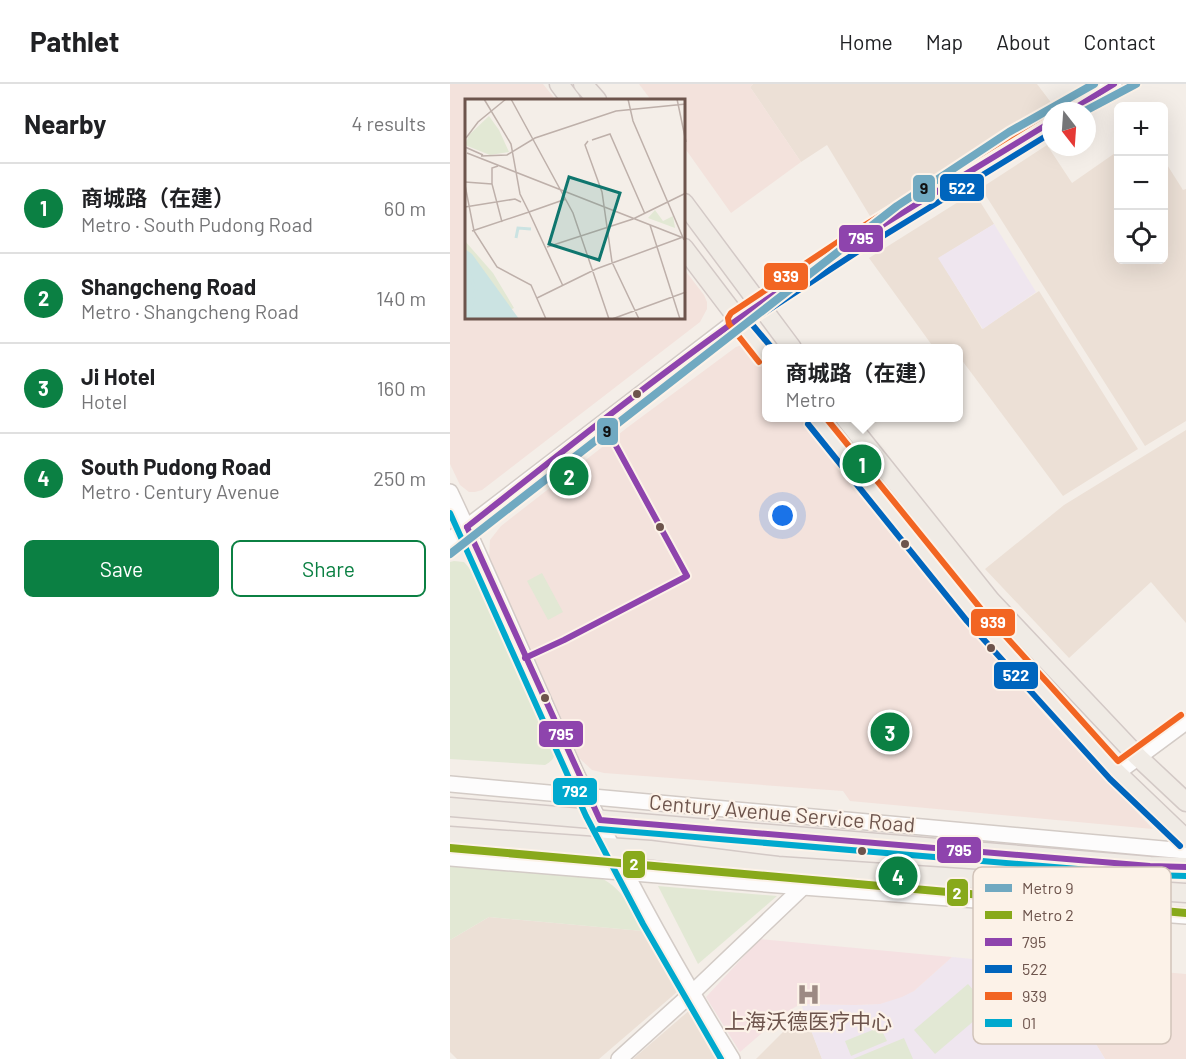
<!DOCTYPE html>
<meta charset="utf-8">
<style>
:root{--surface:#fff;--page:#f6f6f6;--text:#202124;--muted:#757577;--line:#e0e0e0;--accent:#0b8043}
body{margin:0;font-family:Barlow,"Noto Sans SC",sans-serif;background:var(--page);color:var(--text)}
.controls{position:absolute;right:18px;top:18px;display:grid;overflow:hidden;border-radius:9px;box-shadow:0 6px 24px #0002}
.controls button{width:54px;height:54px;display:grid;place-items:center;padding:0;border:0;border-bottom:2px solid var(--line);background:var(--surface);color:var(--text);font:30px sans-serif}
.compass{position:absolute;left:592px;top:18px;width:54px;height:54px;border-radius:50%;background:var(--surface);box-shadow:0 6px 24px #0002;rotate:163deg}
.you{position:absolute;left:333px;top:432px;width:21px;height:21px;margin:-15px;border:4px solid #fff;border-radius:50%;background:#1a73e8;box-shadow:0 0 0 9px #1a73e833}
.badge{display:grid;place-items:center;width:39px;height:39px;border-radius:50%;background:var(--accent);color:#fff;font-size:20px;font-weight:700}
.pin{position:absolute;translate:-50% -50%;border:3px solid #fff;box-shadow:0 2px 6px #0006}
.popup{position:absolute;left:312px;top:260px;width:201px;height:78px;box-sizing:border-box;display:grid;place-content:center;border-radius:9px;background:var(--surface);filter:drop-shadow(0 2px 4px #0005);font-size:20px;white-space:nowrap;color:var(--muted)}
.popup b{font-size:22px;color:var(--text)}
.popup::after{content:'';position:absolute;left:50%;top:100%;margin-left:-12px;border:12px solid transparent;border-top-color:var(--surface)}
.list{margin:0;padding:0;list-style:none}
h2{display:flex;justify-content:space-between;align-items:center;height:78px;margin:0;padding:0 24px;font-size:26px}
h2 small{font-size:20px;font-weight:400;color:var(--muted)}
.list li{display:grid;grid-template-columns:39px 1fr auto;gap:18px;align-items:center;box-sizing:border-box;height:90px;padding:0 24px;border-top:2px solid var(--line)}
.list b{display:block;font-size:22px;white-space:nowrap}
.list p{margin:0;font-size:20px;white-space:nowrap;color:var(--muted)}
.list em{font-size:20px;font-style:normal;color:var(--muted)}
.actions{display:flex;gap:12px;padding:18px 24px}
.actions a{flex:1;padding:14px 0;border:2px solid var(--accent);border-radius:9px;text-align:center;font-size:21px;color:var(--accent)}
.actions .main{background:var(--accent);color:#fff}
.icon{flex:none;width:33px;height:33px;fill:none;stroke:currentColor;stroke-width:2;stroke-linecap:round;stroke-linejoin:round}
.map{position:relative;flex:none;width:736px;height:975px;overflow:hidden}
header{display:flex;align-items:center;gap:36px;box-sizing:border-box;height:84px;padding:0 30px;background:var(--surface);border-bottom:2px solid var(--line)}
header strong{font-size:28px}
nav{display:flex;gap:33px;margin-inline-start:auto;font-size:21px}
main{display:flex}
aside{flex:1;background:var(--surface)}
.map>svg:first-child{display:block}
.residential{fill:#ece0d6}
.commercial{fill:#f3e2dc}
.education{fill:#efe6ef}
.medical{fill:#f5e1e2}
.green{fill:#e2e8d4}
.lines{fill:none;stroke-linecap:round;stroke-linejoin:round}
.minor-casing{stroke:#d3cbc6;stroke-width:18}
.major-casing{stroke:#d3c9c6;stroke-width:21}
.minor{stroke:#fdfcfc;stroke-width:15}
.major{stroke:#f0ebe5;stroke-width:18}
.bus-1-casing{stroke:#fcf2e8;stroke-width:10}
.bus-2-casing{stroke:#fcf2e8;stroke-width:10}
.bus-3-casing{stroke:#fcf2e8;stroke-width:10}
.bus-4-casing{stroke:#fcf2e8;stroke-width:10}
.bus-1{stroke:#8e44ad;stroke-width:6}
.bus-2{stroke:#0065bd;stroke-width:6}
.bus-3{stroke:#f26522;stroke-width:6}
.bus-4{stroke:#00a9ce;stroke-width:6}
.metro-1-casing{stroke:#fcf2e8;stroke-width:12}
.metro-2-casing{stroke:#fcf2e8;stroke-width:12}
.metro-1{stroke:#70a9c1;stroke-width:8}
.metro-2{stroke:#88a91b;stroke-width:8}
.bus-dot{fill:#6d544c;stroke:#fcf2e8;stroke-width:2}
.labels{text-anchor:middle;stroke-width:4.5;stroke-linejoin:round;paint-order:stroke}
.street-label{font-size:21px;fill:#6d544c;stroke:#fcf2e8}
.poi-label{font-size:21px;fill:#6d544c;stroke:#fcf2e8}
.inset-river{fill:none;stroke:#cbe3e2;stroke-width:3}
.inset-road{fill:none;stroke:#beb0aa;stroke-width:1.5}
.view{fill:#0f766e;fill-opacity:0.15;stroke:#0f766e;stroke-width:3}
.inset-edge{fill:none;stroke:#6d544c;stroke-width:3}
.key{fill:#fcf2e8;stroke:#d1c3b9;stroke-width:1.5}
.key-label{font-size:16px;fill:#6d544c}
.line-badge{stroke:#fcf2e8;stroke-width:2}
.badge-label{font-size:16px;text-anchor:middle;font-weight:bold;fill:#fff}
.pale-badge-label{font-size:16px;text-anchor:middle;font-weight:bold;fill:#111}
</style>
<header>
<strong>Pathlet</strong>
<nav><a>Home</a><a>Map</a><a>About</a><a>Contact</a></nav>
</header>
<main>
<aside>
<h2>Nearby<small>4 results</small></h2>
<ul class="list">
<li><span class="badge">1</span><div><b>商城路（在建）</b><p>Metro · South Pudong Road</p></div><em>60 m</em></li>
<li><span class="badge">2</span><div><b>Shangcheng Road</b><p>Metro · Shangcheng Road</p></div><em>140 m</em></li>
<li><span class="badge">3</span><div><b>Ji Hotel</b><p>Hotel</p></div><em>160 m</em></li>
<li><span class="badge">4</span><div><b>South Pudong Road</b><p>Metro · Century Avenue</p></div><em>250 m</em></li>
</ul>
<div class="actions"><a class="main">Save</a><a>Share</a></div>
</aside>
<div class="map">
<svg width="736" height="975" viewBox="0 0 736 975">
<rect width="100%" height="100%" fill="#f4eee8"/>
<g class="residential">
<path d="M303,0H587L606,25L423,137L377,61L351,78L300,3Z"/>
<path d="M597,61L622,99L668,67V176H714V76L733,106L736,105V337L695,362L531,104Z"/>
<path d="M524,108L544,140L489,174L532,245L589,207L688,365L613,412L511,275L508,277V264H484L419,174Z"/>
<path d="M736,346V539L701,498L619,574L535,485L614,421Z"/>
<path d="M39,833L193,847L227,908L149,975H7L0,968V856Z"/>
<path d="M241,925L272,975H183Z"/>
<path d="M356,933L372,975H306L333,948L348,936Z"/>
</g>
<g class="commercial">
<path d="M0,0H93L106,16H16V234H234V185L254,211L257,218V225L250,238L32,406L25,408H19L10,401L0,380Z"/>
<path d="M189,0H303L300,3L351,78L281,129L234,63V16H201Z"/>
<path d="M295,260L303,263L316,280V334H358L535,562L601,638L703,745L400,717L393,707L154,689L142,686L126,671L39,473L40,456L51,442L178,343L286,263Z"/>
<path d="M632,881L736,890V975H655L609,899H632Z"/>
</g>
<g class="education">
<path d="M544,140L586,208L533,245L488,174Z"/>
<path d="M502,873L553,878L552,890L580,898L609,899L655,975H372L351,920L405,921L430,920L464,907Z"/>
</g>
<path class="medical" d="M310,855L502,873L464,907L452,913L430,920L405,921L351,920L336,928L290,968L256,913Z"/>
<g class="green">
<path d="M4,477L14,478L27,493L105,666C105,674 102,677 95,681L0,675V478Z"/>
<path d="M92,489L113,528L98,536L77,497Z"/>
<path d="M0,781L146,792C172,802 181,824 193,847L39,833L0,856Z"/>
<path d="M208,802L327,812L248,880Z"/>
<path d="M518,900L539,924L485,970L464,946Z"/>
<path d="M430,943L437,957L401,972L395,957Z"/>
<path d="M454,954L463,975H403Z"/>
</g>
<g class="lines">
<defs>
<g id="minor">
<path d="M620,27L664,0"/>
<path d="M0,408C44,501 84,597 127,691C173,789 225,883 282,975"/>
<path d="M0,456L287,236L402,160L601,38"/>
<path d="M667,689L736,638"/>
<path d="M0,700L736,767"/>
<path d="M0,774L353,803L736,832"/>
<path d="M169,975L241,910L353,803"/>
</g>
<g id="major">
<path d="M109,0L121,16"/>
<path d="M133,0L147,16"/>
<path d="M234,119L342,264"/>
<path d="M234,164L316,272"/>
<path d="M365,334L524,531L667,689L736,755"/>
<path d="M395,334L541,517L688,673L736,718"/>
<path d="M0,723L700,782L736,783"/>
<path d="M0,752L200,766L328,782L736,809"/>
</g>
</defs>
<use href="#minor" class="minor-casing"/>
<use href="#major" class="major-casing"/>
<use href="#minor" class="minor"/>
<use href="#major" class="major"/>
<defs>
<g id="bus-1">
<path d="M620,27L664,0"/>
<path d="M17,443L150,736L700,782L736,783"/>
<path d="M17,443C106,373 194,302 287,236C388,165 496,103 601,38"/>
<path d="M75,574L114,556L237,492L153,338"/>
</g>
<g id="bus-2">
<path d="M322,264L300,238L407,168L601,49"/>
<path d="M358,340L517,537L660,695L730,762"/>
</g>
<g id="bus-3">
<path d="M309,278L279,240L278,234L281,229L397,152L596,30"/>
<path d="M376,334L531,525L668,677L731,631"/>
</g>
<g id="bus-4">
<path d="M0,429L136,732L193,840L271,975"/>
<path d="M149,745L699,791L736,792"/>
</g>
</defs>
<use href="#bus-1" class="bus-1-casing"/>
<use href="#bus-2" class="bus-2-casing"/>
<use href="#bus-3" class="bus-3-casing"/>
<use href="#bus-4" class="bus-4-casing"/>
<use href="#bus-1" class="bus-1"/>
<use href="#bus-2" class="bus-2"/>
<use href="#bus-3" class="bus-3"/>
<use href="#bus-4" class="bus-4"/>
<defs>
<g id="metro-1">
<path d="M635,27L686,0"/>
<path d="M0,470L447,122L559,48L644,0"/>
</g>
<path id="metro-2" d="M0,764L736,829"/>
</defs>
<use href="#metro-1" class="metro-1-casing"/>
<use href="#metro-2" class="metro-2-casing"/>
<use href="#metro-1" class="metro-1"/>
<use href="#metro-2" class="metro-2"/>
</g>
<defs>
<symbol id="hospital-bare" viewBox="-9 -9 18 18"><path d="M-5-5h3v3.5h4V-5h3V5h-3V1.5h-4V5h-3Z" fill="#9c8a83" stroke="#fcf2e8" stroke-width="2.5" paint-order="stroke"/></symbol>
</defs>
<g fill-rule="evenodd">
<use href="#hospital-bare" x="342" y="894" width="33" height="33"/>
</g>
<g class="bus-dot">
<circle cx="187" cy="310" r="5"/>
<circle cx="210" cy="443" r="5"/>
<circle cx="455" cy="460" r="5"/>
<circle cx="541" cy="564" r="5"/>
<circle cx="95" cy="614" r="5"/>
<circle cx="412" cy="767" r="5"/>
</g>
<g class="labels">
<g class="street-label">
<text transform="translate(332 730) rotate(5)" y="7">Century Avenue Service Road</text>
</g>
<g class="poi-label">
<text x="358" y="945">上海沃德医疗中心</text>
</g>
</g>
<g transform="translate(15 15)">
<rect width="220" height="220" fill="#f4eee8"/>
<path d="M24,17L34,31L44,53L25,56L0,46L4,36ZM190,111L198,122L208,117L210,129L183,119ZM0,142L28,174L49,209L45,211L0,150Z" fill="#e2e8d4"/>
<path d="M0,150L7,155L54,220H0Z" fill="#cbe3e2"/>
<path class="inset-river" d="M51,139L53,129L66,130M0,165L11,191L2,220"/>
<path class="inset-road" d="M19,0L46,45L55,95L64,113M46,0L108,114L144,220M163,0L168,22L219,141M212,0L221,43M1,39L13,23L41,0M127,41L145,35L180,115M123,42L120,46L137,93L147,163L174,220M0,48L18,56M2,54L221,140M16,57L42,56L70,39L151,12L221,5M33,67L27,69V85L37,123M0,83L27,85M0,86L9,132L32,168L66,186L81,220M0,108L50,100L56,103M185,126L215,220M7,132L64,113M82,148L168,120L221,94M98,187L64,113L101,100M72,199L131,170L218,138M147,220L221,193"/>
<path class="view" d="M104,78L155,94L134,161L84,145Z"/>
<rect width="220" height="220" class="inset-edge"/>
</g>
<rect x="523" y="783" width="198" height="177" rx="9" class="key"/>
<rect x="535" y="800" width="27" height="8" fill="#70a9c1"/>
<rect x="535" y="827" width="27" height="8" fill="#88a91b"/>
<rect x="535" y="854" width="27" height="8" fill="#8e44ad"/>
<rect x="535" y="881" width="27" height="8" fill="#0065bd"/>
<rect x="535" y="908" width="27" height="8" fill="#f26522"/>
<rect x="535" y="935" width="27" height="8" fill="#00a9ce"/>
<g class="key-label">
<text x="572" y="810">Metro 9</text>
<text x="572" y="837">Metro 2</text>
<text x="572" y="864">795</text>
<text x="572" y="891">522</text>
<text x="572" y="918">939</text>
<text x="572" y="945">01</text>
</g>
<g class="line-badge">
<rect x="489" y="89" width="46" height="29" rx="6" fill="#0065bd"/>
<rect x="462" y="90" width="24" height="29" rx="6" fill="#70a9c1"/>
<rect x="388" y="140" width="46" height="29" rx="6" fill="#8e44ad"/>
<rect x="313" y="178" width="46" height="29" rx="6" fill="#f26522"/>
<rect x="146" y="333" width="23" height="29" rx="6" fill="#70a9c1"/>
<rect x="520" y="524" width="46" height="29" rx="6" fill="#f26522"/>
<rect x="543" y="577" width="46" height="29" rx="6" fill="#0065bd"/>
<rect x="88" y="636" width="46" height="28" rx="6" fill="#8e44ad"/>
<rect x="102" y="693" width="46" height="29" rx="6" fill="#00a9ce"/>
<rect x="486" y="752" width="46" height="28" rx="6" fill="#8e44ad"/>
<rect x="172" y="766" width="24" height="29" rx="6" fill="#88a91b"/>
<rect x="496" y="794" width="23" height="29" rx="6" fill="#88a91b"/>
</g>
<g class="badge-label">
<text x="512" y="110">522</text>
<text x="411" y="160">795</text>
<text x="336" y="198">939</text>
<text x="543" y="544">939</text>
<text x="566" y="597">522</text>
<text x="111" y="656">795</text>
<text x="125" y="713">792</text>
<text x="509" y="772">795</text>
<text x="184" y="786">2</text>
<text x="507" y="815">2</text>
</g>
<g class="pale-badge-label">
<text x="474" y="110">9</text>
<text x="157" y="353">9</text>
</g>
</svg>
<div class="controls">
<button>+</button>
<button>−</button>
<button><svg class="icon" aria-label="locate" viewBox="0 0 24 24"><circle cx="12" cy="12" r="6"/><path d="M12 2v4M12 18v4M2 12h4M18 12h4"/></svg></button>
</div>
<svg class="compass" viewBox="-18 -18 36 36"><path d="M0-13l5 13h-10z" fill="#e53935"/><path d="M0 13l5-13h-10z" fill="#757577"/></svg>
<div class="you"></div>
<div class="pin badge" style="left:412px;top:380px">1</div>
<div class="popup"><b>商城路（在建）</b>Metro</div>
<div class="pin badge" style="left:119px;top:392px">2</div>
<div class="pin badge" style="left:440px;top:648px">3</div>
<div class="pin badge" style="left:448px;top:792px">4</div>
</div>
</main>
